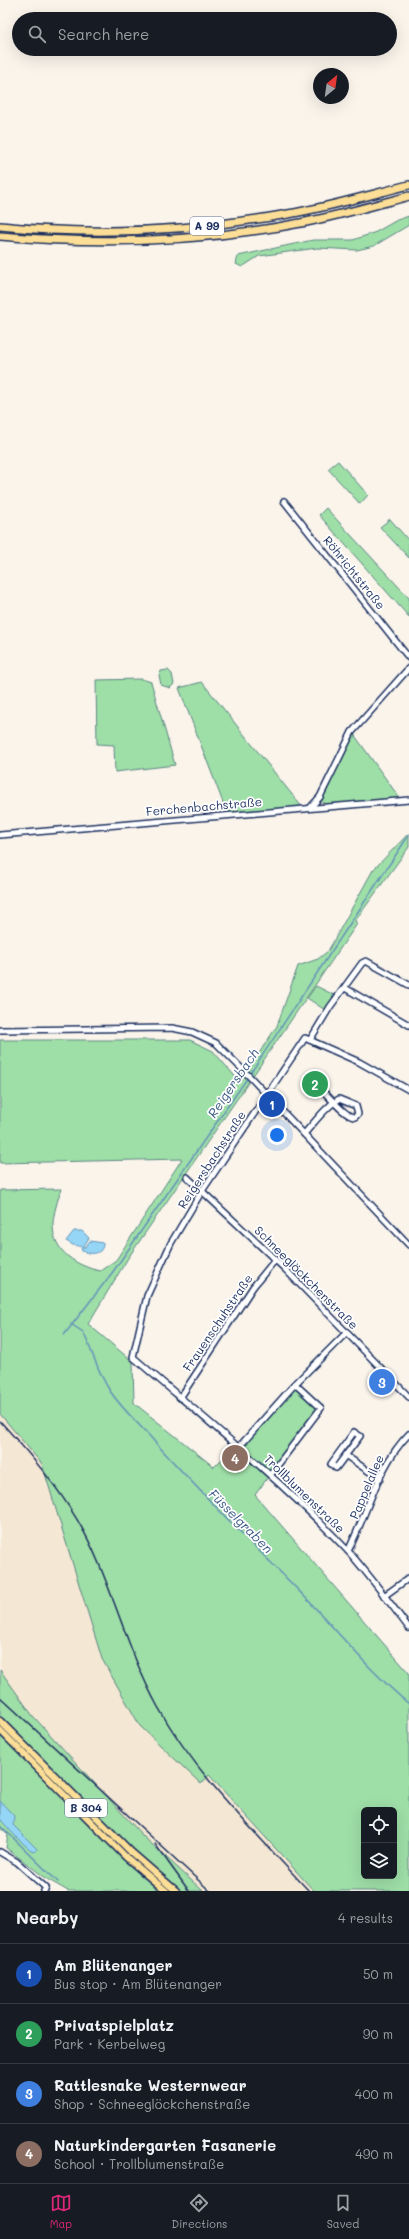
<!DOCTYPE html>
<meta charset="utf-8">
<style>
:root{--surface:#171b24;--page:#20242c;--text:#f1f3f6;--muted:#9ea1a6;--line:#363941;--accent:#db2777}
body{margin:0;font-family:Mali,sans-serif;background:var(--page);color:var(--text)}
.controls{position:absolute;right:12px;bottom:12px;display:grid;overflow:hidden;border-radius:6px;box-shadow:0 4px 16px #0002}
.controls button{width:36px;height:36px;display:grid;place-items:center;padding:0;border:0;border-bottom:1px solid var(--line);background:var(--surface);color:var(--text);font:20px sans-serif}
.compass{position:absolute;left:313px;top:68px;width:36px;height:36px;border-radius:50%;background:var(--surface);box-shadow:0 4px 16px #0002;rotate:29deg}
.you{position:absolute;left:277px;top:1135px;width:14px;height:14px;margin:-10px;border:3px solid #fff;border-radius:50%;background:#1a73e8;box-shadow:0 0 0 6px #1a73e833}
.badge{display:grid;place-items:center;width:26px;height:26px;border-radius:50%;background:var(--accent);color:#fff;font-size:13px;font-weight:700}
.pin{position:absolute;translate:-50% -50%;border:2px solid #fff;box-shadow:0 1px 4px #0006}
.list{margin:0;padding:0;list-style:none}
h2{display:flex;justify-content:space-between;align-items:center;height:52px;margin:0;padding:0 16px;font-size:17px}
h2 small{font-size:13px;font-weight:400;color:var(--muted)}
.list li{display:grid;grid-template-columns:26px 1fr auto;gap:12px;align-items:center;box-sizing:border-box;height:60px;padding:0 16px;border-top:1px solid var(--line)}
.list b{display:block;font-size:15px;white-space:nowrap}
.list p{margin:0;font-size:13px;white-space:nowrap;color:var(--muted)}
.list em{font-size:13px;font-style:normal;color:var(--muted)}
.icon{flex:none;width:22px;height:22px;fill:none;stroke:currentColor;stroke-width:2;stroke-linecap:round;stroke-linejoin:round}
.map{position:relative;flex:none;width:409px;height:1891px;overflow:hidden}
.search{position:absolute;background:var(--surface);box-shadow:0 4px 16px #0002;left:12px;right:12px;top:12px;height:44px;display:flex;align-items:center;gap:10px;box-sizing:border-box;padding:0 14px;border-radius:22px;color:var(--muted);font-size:15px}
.sheet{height:292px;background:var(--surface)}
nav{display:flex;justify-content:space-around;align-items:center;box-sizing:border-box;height:56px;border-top:1px solid var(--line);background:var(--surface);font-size:11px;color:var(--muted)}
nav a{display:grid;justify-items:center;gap:2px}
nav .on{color:var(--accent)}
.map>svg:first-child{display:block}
.built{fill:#f4e7d3}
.green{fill:#9edea7;stroke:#5c8682;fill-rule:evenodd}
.water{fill:#95d6f6;stroke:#6493b9}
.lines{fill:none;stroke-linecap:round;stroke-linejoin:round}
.stream{stroke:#6493b9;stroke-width:1.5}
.minor-casing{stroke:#1b2f5e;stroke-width:8}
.major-casing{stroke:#1b2f5e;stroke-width:9}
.highway-casing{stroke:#1b2f5e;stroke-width:10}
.minor{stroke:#fff;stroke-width:5}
.major{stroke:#fcde96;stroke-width:6}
.highway{stroke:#fcde96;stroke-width:7}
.rail{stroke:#1b2f5e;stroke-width:1.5}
.labels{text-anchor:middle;stroke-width:3.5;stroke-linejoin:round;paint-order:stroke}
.shield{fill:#fff;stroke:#5f6d8e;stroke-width:1}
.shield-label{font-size:11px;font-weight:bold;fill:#1b2f5e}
.street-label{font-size:12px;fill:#1b2f5e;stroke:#fff}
.water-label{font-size:13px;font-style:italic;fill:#3a5984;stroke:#fff}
</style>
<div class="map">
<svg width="409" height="1891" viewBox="0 0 409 1891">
<rect width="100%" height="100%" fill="#faf4eb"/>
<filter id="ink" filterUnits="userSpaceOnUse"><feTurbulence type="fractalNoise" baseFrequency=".025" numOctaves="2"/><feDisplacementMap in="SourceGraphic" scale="8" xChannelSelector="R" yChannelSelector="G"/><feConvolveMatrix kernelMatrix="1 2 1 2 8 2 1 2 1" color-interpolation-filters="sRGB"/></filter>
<g filter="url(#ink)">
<path class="built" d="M0,1414L42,1464L61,1520L201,1784L208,1775L314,1891H203L143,1836L33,1716L0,1670Z"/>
<g class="green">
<path d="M409,216V225L374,246L357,250L317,248L259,256L242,267L236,264L238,256L313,240H353L376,232L397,220Z"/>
<path d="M338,461L368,495L360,504L328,469Z"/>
<path d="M326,508L409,598V617L319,515Z"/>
<path d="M390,519L409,541V558L380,527Z"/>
<path d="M168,670L172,674L174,684L170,688L161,685L159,675L161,671Z"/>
<path d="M142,679L151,682L175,765L115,772L114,745L97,744L96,680Z"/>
<path d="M202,682L302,807L227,813L179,688Z"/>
<path d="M353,733L401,800L330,805L322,802L321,797Z"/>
<path d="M409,833V847L355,921L357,924L128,1258L88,1324L133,1362L134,1403L214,1467L233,1448L268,1477L255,1495L409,1673V1891H314L209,1775L201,1784L140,1726L102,1659L42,1464L0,1414V1190L61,1189C58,1200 53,1214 53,1225C53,1252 77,1266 100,1271L116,1260L182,1159L0,1163V1040H190L213,1051L240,1082L277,1026L298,966L318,959L328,951L373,870ZM364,1810H394V1876H364Z"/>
<path d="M316,986L336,996L325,1010L307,998Z"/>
<path d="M294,1386L319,1409L271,1471L243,1447Z"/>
<path d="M0,1670L33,1716L143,1836L203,1891H181L132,1849L0,1716Z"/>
<path d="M0,1734L124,1860L159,1891H68L47,1879L6,1848L8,1834L0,1827Z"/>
</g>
<g class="water">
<path d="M74,1231H82L89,1238L83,1247L73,1245L66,1241Z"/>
<path d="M90,1241L103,1243C103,1255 91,1255 82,1251L81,1248L85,1247Z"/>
<path d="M0,1801L14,1816L13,1825L37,1849L36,1851L33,1852L17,1838L0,1819Z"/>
</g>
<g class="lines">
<g class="stream">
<path d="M71,1324L83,1332"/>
<path d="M84,1334C93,1353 98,1373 110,1391C122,1409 140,1425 154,1441C201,1494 252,1543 301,1593C337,1630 369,1671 409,1704"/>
<path d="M64,1335L112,1273L246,1080L409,835"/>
<path d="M0,1825L58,1882"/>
</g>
<defs>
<g id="minor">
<path d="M284,501L409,658"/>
<path d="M310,808L320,797L352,732L409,668"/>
<path d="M0,835L409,800"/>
<path d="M345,988L409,1025"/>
<path d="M0,1030L172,1028L192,1032L216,1043L251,1078L409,1245"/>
<path d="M310,1040L330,1007L362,963L366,961L409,985"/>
<path d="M409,1090L359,1062L305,1038L202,1191L171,1243L147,1296L133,1357C206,1420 281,1480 347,1550C369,1574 389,1602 409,1628"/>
<path d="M304,1134C315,1122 325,1107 339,1099L356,1106L358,1114L355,1117C346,1118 327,1094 320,1088"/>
<path d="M187,1177L284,1268L409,1397"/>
<path d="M295,1384L347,1332"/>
<path d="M180,1398L253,1287L275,1260"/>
<path d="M354,1432L360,1436L336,1468L331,1464Z"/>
<path d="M239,1447L295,1384L321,1408L271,1474"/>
<path d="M345,1455L380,1479"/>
<path d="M348,1551C368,1512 378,1465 409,1434"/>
<path d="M384,1596L409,1578"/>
<path d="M0,1852L17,1862L46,1888L44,1891"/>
</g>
<g id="major">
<path d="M0,1721L131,1852L176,1891"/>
<path d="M0,1730L126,1857L166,1891"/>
</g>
<g id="highway">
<path d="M0,226C96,236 193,231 288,214C329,207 369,195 409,185"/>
<path d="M0,236C102,245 205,242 306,222C341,215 375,205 409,196"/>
</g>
</defs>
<use href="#minor" class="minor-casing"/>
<use href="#major" class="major-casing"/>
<use href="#highway" class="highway-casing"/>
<use href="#minor" class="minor"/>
<use href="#major" class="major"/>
<use href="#highway" class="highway"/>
<g class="rail">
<path d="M0,1421C38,1463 75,1506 97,1559C118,1608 132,1660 158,1707C197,1776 256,1833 309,1891"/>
<path d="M0,1697L210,1891"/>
<path d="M155,1844L189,1891"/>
</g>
</g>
</g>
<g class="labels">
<g class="shield">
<rect x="190" y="217" width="34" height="18" rx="3"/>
<rect x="65" y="1799" width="42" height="18" rx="3"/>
</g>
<g class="shield-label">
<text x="207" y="230">A 99</text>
<text x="86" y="1812">B 304</text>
</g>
<g class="street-label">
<text transform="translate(354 573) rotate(51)" y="4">Röhrichtstraße</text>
<text transform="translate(204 807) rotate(-5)" y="4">Ferchenbachstraße</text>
<text transform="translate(212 1160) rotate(-57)" y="4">Reigersbachstraße</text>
<text transform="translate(306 1278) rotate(45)" y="4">Schneeglöckchenstraße</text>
<text transform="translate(218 1323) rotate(-56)" y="4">Frauenschuhstraße</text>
<text transform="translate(367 1487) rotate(-67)" y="4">Pappelallee</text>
<text transform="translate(304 1494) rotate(44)" y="4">Trollblumenstraße</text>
</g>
<g class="water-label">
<text transform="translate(233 1083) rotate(-56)" y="5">Reigersbach</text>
<text transform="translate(241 1521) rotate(45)" y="5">Füsselgraben</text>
</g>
</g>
</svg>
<div class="controls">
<button><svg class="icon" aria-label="locate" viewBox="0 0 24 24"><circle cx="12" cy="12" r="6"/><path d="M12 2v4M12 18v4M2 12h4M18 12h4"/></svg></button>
<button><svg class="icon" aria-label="layers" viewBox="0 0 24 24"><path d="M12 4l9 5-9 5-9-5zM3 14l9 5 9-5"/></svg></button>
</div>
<svg class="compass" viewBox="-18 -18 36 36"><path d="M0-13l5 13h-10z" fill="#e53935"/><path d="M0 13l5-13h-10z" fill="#9ea1a6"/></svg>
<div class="you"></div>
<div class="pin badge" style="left:272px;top:1104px;background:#1a4fb4">1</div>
<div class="pin badge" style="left:315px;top:1084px;background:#2e9e5b">2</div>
<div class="pin badge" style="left:382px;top:1382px;background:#3f7fe0">3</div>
<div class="pin badge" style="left:235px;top:1458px;background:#8d6e63">4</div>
<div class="search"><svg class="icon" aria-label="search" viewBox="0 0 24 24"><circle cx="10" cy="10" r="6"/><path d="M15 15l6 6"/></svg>Search here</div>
</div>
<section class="sheet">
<h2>Nearby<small>4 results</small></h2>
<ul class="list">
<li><span class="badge" style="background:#1a4fb4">1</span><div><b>Am Blütenanger</b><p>Bus stop · Am Blütenanger</p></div><em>50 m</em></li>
<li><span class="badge" style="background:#2e9e5b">2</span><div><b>Privatspielplatz</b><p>Park · Kerbelweg</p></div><em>90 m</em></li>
<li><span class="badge" style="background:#3f7fe0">3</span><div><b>Rattlesnake Westernwear</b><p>Shop · Schneeglöckchenstraße</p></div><em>400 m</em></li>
<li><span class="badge" style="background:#8d6e63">4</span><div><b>Naturkindergarten Fasanerie</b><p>School · Trollblumenstraße</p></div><em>490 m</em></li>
</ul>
</section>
<nav>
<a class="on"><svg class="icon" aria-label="map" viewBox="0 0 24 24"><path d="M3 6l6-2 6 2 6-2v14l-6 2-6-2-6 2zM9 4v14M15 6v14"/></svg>Map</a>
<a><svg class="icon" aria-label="directions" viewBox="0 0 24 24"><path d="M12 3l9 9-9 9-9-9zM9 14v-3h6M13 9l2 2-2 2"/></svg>Directions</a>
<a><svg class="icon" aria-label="saved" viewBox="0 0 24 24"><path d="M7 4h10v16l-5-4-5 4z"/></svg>Saved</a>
</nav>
